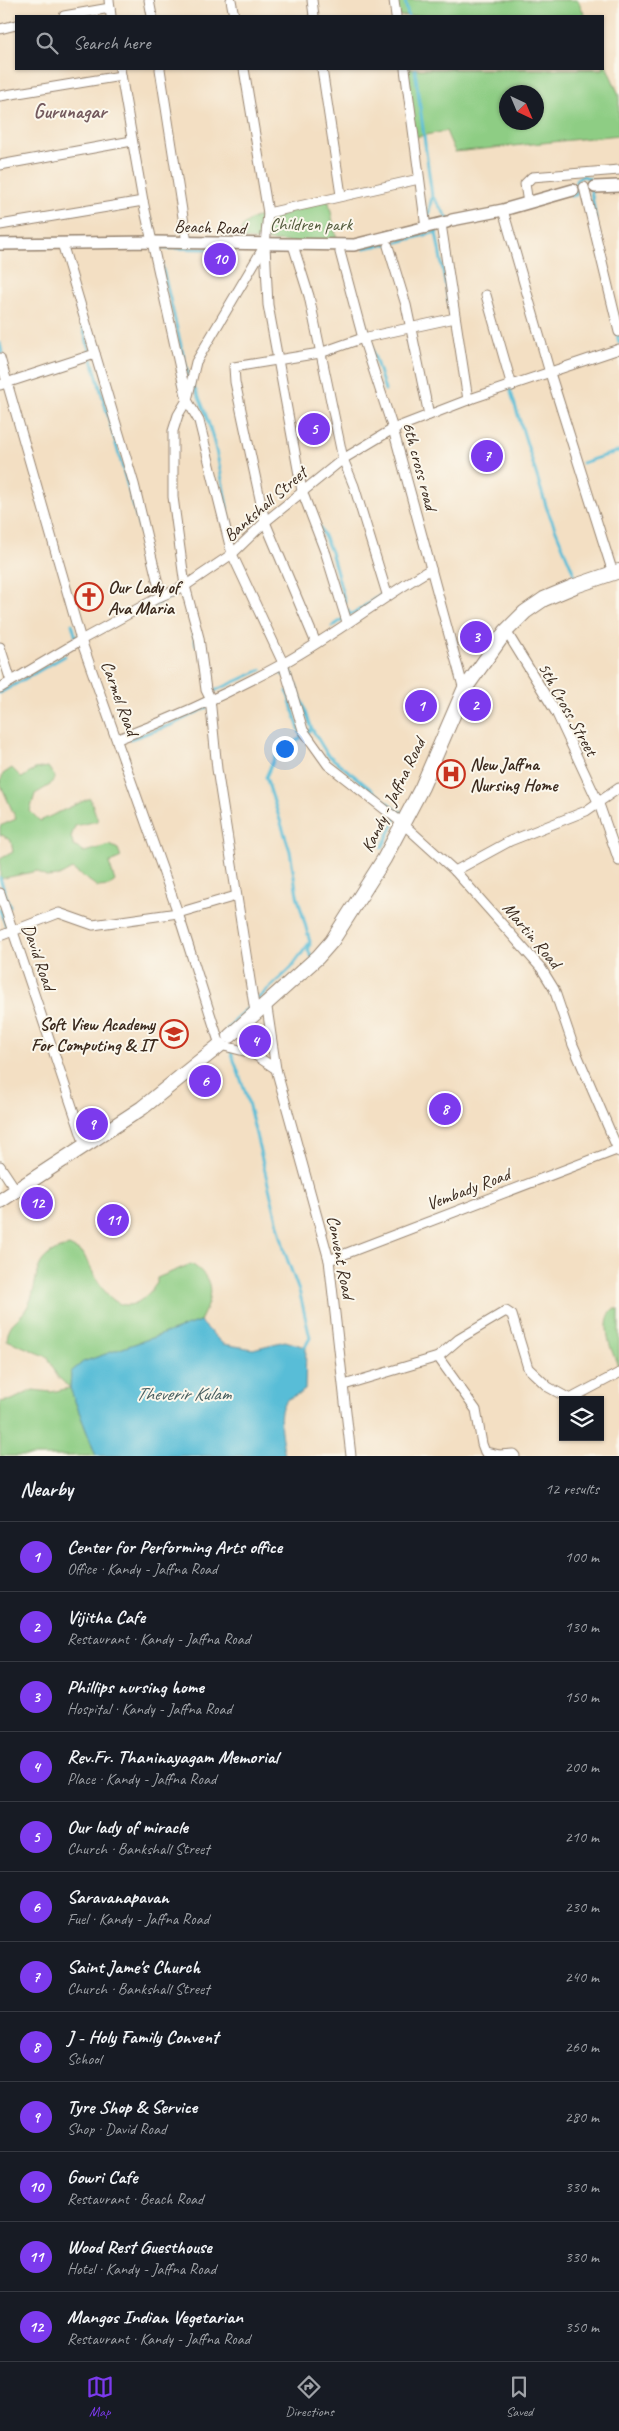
<!DOCTYPE html>
<meta charset="utf-8">
<style>
:root{--surface:#171b24;--page:#20242c;--text:#f1f3f6;--muted:#9ea1a6;--line:#363941;--accent:#7c3aed}
body{margin:0;font-family:Caveat,sans-serif;background:var(--page);color:var(--text)}
.controls{position:absolute;right:15px;bottom:15px;display:grid;overflow:hidden;border-radius:0px;box-shadow:0 1px 4px #0004}
.controls button{width:45px;height:45px;display:grid;place-items:center;padding:0;border:0;border-bottom:1px solid var(--line);background:var(--surface);color:var(--text);font:25px sans-serif}
.compass{position:absolute;left:499px;top:85px;width:45px;height:45px;border-radius:50%;background:var(--surface);box-shadow:0 1px 4px #0004;rotate:136deg}
.you{position:absolute;left:284px;top:748px;width:18px;height:18px;margin:-12px;border:4px solid #fff;border-radius:50%;background:#1a73e8;box-shadow:0 0 0 8px #1a73e833}
.badge{display:grid;place-items:center;width:32px;height:32px;border-radius:50%;background:var(--accent);color:#fff;font-size:16px;font-weight:700}
.pin{position:absolute;translate:-50% -50%;border:2px solid #fff;box-shadow:0 1px 5px #0006}
.list{margin:0;padding:0;list-style:none}
h2{display:flex;justify-content:space-between;align-items:center;height:65px;margin:0;padding:0 20px;font-size:21px}
h2 small{font-size:16px;font-weight:400;color:var(--muted)}
.list li{display:grid;grid-template-columns:32px 1fr auto;gap:15px;align-items:center;box-sizing:border-box;height:70px;padding:0 20px;border-top:1px solid var(--line)}
.list b{display:block;font-size:19px;white-space:nowrap}
.list p{margin:0;font-size:16px;white-space:nowrap;color:var(--muted)}
.list em{font-size:16px;font-style:normal;color:var(--muted)}
.icon{flex:none;width:28px;height:28px;fill:none;stroke:currentColor;stroke-width:2;stroke-linecap:round;stroke-linejoin:round}
.map{position:relative;flex:none;width:619px;height:1456px;overflow:hidden}
.search{position:absolute;background:var(--surface);box-shadow:0 1px 4px #0004;left:15px;right:15px;top:15px;height:55px;display:flex;align-items:center;gap:12px;box-sizing:border-box;padding:0 18px;border-radius:0px;color:var(--muted);font-size:19px}
.sheet{height:905px;background:var(--surface)}
nav{display:flex;justify-content:space-around;align-items:center;box-sizing:border-box;height:70px;border-top:1px solid var(--line);background:var(--surface);font-size:14px;color:var(--muted)}
nav a{display:grid;justify-items:center;gap:2px}
nav .on{color:var(--accent)}
.map>svg:first-child{display:block}
.green{fill:#8ecd84;stroke:#647c51;fill-rule:evenodd}
.water{fill:#59bdd7;stroke:#4a747a}
.lines{fill:none;stroke-linecap:round;stroke-linejoin:round}
.stream{stroke:#59bdd7;stroke-width:3}
.minor-casing{stroke:#978470;stroke-width:11}
.secondary-casing{stroke:#978470;stroke-width:14}
.trunk-casing{stroke:#978470;stroke-width:16}
.minor{stroke:#fff;stroke-width:9}
.secondary{stroke:#fff;stroke-width:11}
.trunk{stroke:#fff;stroke-width:14}
.labels{text-anchor:middle;stroke-width:4;stroke-linejoin:round;paint-order:stroke}
.park-label{font-size:18px;fill:#545b3d;stroke:#fbf7ec}
.street-label{font-size:18px;fill:#3b2a1e;stroke:#fbf7ec}
.poi-label{font-size:18px;font-weight:bold;fill:#3b2a1e;stroke:#fbf7ec;text-anchor:start}
.water-label{font-size:19px;font-style:italic;fill:#465d5f;stroke:#fbf7ec}
.quarter-label{font-size:20px;font-weight:bold;fill:#745a5e;stroke:#fbf7ec}
</style>
<div class="map">
<svg width="619" height="1456" viewBox="0 0 619 1456">
<rect width="100%" height="100%" fill="#fbf7ec"/>
<filter id="ink" filterUnits="userSpaceOnUse"><feTurbulence type="fractalNoise" baseFrequency=".02" numOctaves="2"/><feDisplacementMap in="SourceGraphic" scale="10" xChannelSelector="R" yChannelSelector="G"/><feConvolveMatrix kernelMatrix="1 2 1 2 8 2 1 2 1" color-interpolation-filters="sRGB"/></filter>
<filter id="wash" filterUnits="userSpaceOnUse"><feTurbulence type="fractalNoise" baseFrequency=".0096" numOctaves="4" result="noise"/><feDisplacementMap in="SourceGraphic" scale="20" xChannelSelector="R" yChannelSelector="G"/><feGaussianBlur stdDeviation="1.12" result="paint"/><feColorMatrix in="noise" values="0 0 0 0 0 0 0 0 0 0 0 0 0 0 0 0 0 1.4 0 .05"/><feComposite in="paint" operator="in"/></filter>
<g filter="url(#wash)">
<rect width="100%" height="100%" fill="#f3dfc3"/>
<g class="green">
<path d="M394,0H578L585,16H396Z"/>
<path d="M603,58L619,95V135L455,152L446,131L415,137L405,69H603ZM506,92H536V122H506Z"/>
<path d="M328,198L338,245L240,239C240,228 244,223 254,218Z"/>
<path d="M48,767L55,777L50,785L35,794L30,811L40,821L90,798L98,821L75,826L71,837L74,846L84,852L110,845L118,849L121,857L109,863L115,881L109,886L98,887L72,869L59,876L46,877L37,871L0,879V859L13,852L11,841L2,835L0,836V826L16,819L0,783L3,774L12,768L22,778L35,769Z"/>
<path d="M69,1246L83,1253C100,1287 121,1333 157,1283V1278L191,1264C217,1279 212,1298 200,1321L83,1362L71,1372L70,1388L96,1456H0V1402L12,1400L33,1390L51,1392L70,1388L57,1376L48,1357L7,1340C9,1320 17,1323 26,1309C43,1283 25,1257 69,1246Z"/>
<path d="M613,1309H619V1367C611,1352 600,1323 613,1309Z"/>
</g>
<path class="water" d="M200,1321L223,1344L253,1349L285,1341L306,1347L305,1390C300,1394 293,1396 288,1399C274,1408 283,1443 285,1456H96L70,1388L71,1372L83,1362Z"/>
<g class="lines">
<g class="stream">
<path d="M405,0L408,16"/>
<path d="M415,69L432,196L428,217"/>
<path d="M571,196L576,195V180L583,176L589,178L596,220"/>
<path d="M433,197L449,220"/>
<path d="M151,219L189,379"/>
<path d="M435,227L450,310"/>
<path d="M390,244L437,232"/>
<path d="M158,248L260,250"/>
<path d="M364,248L387,244"/>
<path d="M267,250H293"/>
<path d="M355,293L385,390"/>
<path d="M82,324L145,547"/>
<path d="M617,334L619,343"/>
<path d="M0,343L3,357"/>
<path d="M192,384C215,421 225,497 233,542"/>
<path d="M512,388L510,389L547,509L577,581"/>
<path d="M582,463L619,451"/>
<path d="M320,527L331,552L345,602"/>
<path d="M348,610L349,614L355,613L383,593"/>
<path d="M135,615L183,591"/>
<path d="M72,624L76,638"/>
<path d="M332,627L343,619"/>
<path d="M193,632L196,645"/>
<path d="M270,675L279,671L283,675"/>
<path d="M287,691L301,736"/>
<path d="M0,693L65,656"/>
<path d="M210,693L261,670"/>
<path d="M312,729L327,754L399,812"/>
<path d="M130,739L174,724L227,697"/>
<path d="M382,848L399,812H403"/>
<path d="M0,878L10,907"/>
<path d="M0,909L6,926"/>
<path d="M310,945L308,951L312,957"/>
<path d="M227,1030L235,1020L291,968L310,942L297,895L290,851L266,777L275,757L312,729L288,663"/>
<path d="M230,1049L246,1094L285,1253L300,1294L310,1338L303,1350"/>
</g>
</g>
</g>
<g filter="url(#ink)">
<g class="lines">
<defs>
<g id="minor">
<path d="M109,0L111,16"/>
<path d="M149,0L152,16"/>
<path d="M231,0L234,16"/>
<path d="M312,0L314,16"/>
<path d="M394,0L396,16"/>
<path d="M64,16L110,8"/>
<path d="M0,29L16,25"/>
<path d="M120,69L143,201L187,400L199,421L232,554L283,663L303,730L328,765L401,822L455,871L541,968L554,989L573,1045L619,1152"/>
<path d="M160,69L187,243"/>
<path d="M244,69L268,213L419,179"/>
<path d="M322,69L341,195"/>
<path d="M405,69L426,228"/>
<path d="M0,96L121,76"/>
<path d="M0,165L132,141"/>
<path d="M584,187L619,332"/>
<path d="M528,203L525,184L532,177L619,170"/>
<path d="M503,210L550,373L613,573"/>
<path d="M268,213L265,245L268,305L302,491L326,554L347,622"/>
<path d="M441,224L468,400"/>
<path d="M0,225L143,201"/>
<path d="M62,243L134,484L161,596"/>
<path d="M293,245L309,296L343,459L354,486L387,594"/>
<path d="M388,246L406,305L429,415"/>
<path d="M340,252L363,338L393,429L464,690"/>
<path d="M486,295L512,386"/>
<path d="M0,358L81,640L178,913L220,1045L252,1053L276,1069"/>
<path d="M0,385L95,354"/>
<path d="M506,631L557,714L599,804L619,861"/>
<path d="M316,643L265,522L235,382L234,367L320,353L363,338L455,318"/>
<path d="M0,647L11,681"/>
<path d="M0,688L81,640L161,596L185,586L232,554L265,522L343,459L393,429L473,398L619,349"/>
<path d="M118,739C174,718 231,692 284,663C335,635 381,598 431,569"/>
<path d="M455,871L510,841L586,811L619,788"/>
<path d="M0,893L85,1145"/>
<path d="M0,936L59,913L93,925L178,913L236,896"/>
<path d="M266,1001L276,1069L329,1260L351,1456"/>
<path d="M255,1012L217,769L210,698L206,690L199,638L185,586L173,497V431L178,415L187,400L196,362L265,245"/>
<path d="M0,1166L16,1190"/>
<path d="M329,1260L619,1149"/>
<path d="M438,1357L476,1410L482,1444L485,1452L499,1455L513,1454L515,1456"/>
<path d="M344,1385L438,1357L459,1339L506,1311L512,1315L528,1368L548,1387L570,1399L619,1373"/>
</g>
<g id="secondary">
<path d="M595,187L619,186"/>
<path d="M452,220L503,210L573,190"/>
<path d="M0,244L153,242L354,245L447,222"/>
</g>
<g id="trunk">
<path d="M230,1036L318,957L332,941L384,859L422,787L464,690L506,631L525,612L544,599L575,586L619,571"/>
<path d="M0,1201L142,1108L220,1045"/>
</g>
</defs>
<use href="#minor" class="minor-casing"/>
<use href="#secondary" class="secondary-casing"/>
<use href="#trunk" class="trunk-casing"/>
<use href="#minor" class="minor"/>
<use href="#secondary" class="secondary"/>
<use href="#trunk" class="trunk"/>
</g>
</g>
<defs>
<symbol id="church-ring" viewBox="-11 -11 22 22"><circle r="9.5" fill="#fbf7ec" stroke="#c8321e" stroke-width="1.5"/><path d="M-1.2-6h2.4v3.5h3.3v2.4h-3.3V6h-2.4V-.1h-3.3v-2.4h3.3Z" fill="#c8321e"/></symbol>
<symbol id="hospital-ring" viewBox="-11 -11 22 22"><circle r="9.5" fill="#fbf7ec" stroke="#c8321e" stroke-width="1.5"/><path d="M-5-5h3v3.5h4V-5h3V5h-3V1.5h-4V5h-3Z" fill="#c8321e"/></symbol>
<symbol id="university-ring" viewBox="-11 -11 22 22"><circle r="9.5" fill="#fbf7ec" stroke="#c8321e" stroke-width="1.5"/><path d="M0-5L7-2L0 1L-7-2ZM-4 1L0 2.5L4 1V4Q0 6-4 4Z" fill="#c8321e"/></symbol>
</defs>
<g fill-rule="evenodd">
<use href="#church-ring" x="73" y="581" width="32" height="32"/>
<use href="#hospital-ring" x="435" y="758" width="32" height="32"/>
<use href="#university-ring" x="158" y="1018" width="32" height="32"/>
</g>
<g class="labels">
<g class="park-label">
<text x="311" y="230">Children park</text>
</g>
<g class="street-label">
<text transform="translate(210 227) rotate(2)" y="6">Beach Road</text>
<text transform="translate(420 466) rotate(75)" y="6">6th cross road</text>
<text transform="translate(265 504) rotate(-41)" y="6">Bankshall Street</text>
<text transform="translate(120 698) rotate(70)" y="6">Carmel Road</text>
<text transform="translate(568 709) rotate(61)" y="6">5th Cross Street</text>
<text transform="translate(393 795) rotate(-64)" y="6">Kandy - Jaffna Road</text>
<text transform="translate(532 935) rotate(50)" y="6">Martin Road</text>
<text transform="translate(39 957) rotate(71)" y="6">David Road</text>
<text transform="translate(468 1189) rotate(-21)" y="6">Vembady Road</text>
<text transform="translate(341 1257) rotate(79)" y="6">Convent Road</text>
</g>
<g class="poi-label">
<text x="108" y="593">Our Lady of<tspan x="108" dy="21">Ava Maria</tspan></text>
<text x="470" y="770">New Jaffna<tspan x="470" dy="21">Nursing Home</tspan></text>
<text x="155" y="1030" text-anchor="end">Soft View Academy<tspan x="155" dy="21">For Computing &amp; IT</tspan></text>
</g>
<g class="water-label">
<text x="183" y="1400">Theverir Kulam</text>
</g>
<g class="quarter-label">
<text x="70" y="118">Gurunagar</text>
</g>
</g>
</svg>
<div class="controls">
<button><svg class="icon" aria-label="layers" viewBox="0 0 24 24"><path d="M12 4l9 5-9 5-9-5zM3 14l9 5 9-5"/></svg></button>
</div>
<svg class="compass" viewBox="-18 -18 36 36"><path d="M0-13l5 13h-10z" fill="#e53935"/><path d="M0 13l5-13h-10z" fill="#9ea1a6"/></svg>
<div class="you"></div>
<div class="pin badge" style="left:421px;top:706px">1</div>
<div class="pin badge" style="left:475px;top:705px">2</div>
<div class="pin badge" style="left:476px;top:637px">3</div>
<div class="pin badge" style="left:255px;top:1041px">4</div>
<div class="pin badge" style="left:314px;top:429px">5</div>
<div class="pin badge" style="left:205px;top:1081px">6</div>
<div class="pin badge" style="left:487px;top:456px">7</div>
<div class="pin badge" style="left:445px;top:1109px">8</div>
<div class="pin badge" style="left:92px;top:1124px">9</div>
<div class="pin badge" style="left:220px;top:259px">10</div>
<div class="pin badge" style="left:113px;top:1220px">11</div>
<div class="pin badge" style="left:37px;top:1203px">12</div>
<div class="search"><svg class="icon" aria-label="search" viewBox="0 0 24 24"><circle cx="10" cy="10" r="6"/><path d="M15 15l6 6"/></svg>Search here</div>
</div>
<section class="sheet">
<h2>Nearby<small>12 results</small></h2>
<ul class="list">
<li><span class="badge">1</span><div><b>Center for Performing Arts office</b><p>Office · Kandy - Jaffna Road</p></div><em>100 m</em></li>
<li><span class="badge">2</span><div><b>Vijitha Cafe</b><p>Restaurant · Kandy - Jaffna Road</p></div><em>130 m</em></li>
<li><span class="badge">3</span><div><b>Phillips nursing home</b><p>Hospital · Kandy - Jaffna Road</p></div><em>150 m</em></li>
<li><span class="badge">4</span><div><b>Rev.Fr. Thaninayagam Memorial</b><p>Place · Kandy - Jaffna Road</p></div><em>200 m</em></li>
<li><span class="badge">5</span><div><b>Our lady of miracle</b><p>Church · Bankshall Street</p></div><em>210 m</em></li>
<li><span class="badge">6</span><div><b>Saravanapavan</b><p>Fuel · Kandy - Jaffna Road</p></div><em>230 m</em></li>
<li><span class="badge">7</span><div><b>Saint Jame's Church</b><p>Church · Bankshall Street</p></div><em>240 m</em></li>
<li><span class="badge">8</span><div><b>J - Holy Family Convent</b><p>School</p></div><em>260 m</em></li>
<li><span class="badge">9</span><div><b>Tyre Shop &amp; Service</b><p>Shop · David Road</p></div><em>280 m</em></li>
<li><span class="badge">10</span><div><b>Gowri Cafe</b><p>Restaurant · Beach Road</p></div><em>330 m</em></li>
<li><span class="badge">11</span><div><b>Wood Rest Guesthouse</b><p>Hotel · Kandy - Jaffna Road</p></div><em>330 m</em></li>
<li><span class="badge">12</span><div><b>Mangos Indian Vegetarian</b><p>Restaurant · Kandy - Jaffna Road</p></div><em>350 m</em></li>
</ul>
</section>
<nav>
<a class="on"><svg class="icon" aria-label="map" viewBox="0 0 24 24"><path d="M3 6l6-2 6 2 6-2v14l-6 2-6-2-6 2zM9 4v14M15 6v14"/></svg>Map</a>
<a><svg class="icon" aria-label="directions" viewBox="0 0 24 24"><path d="M12 3l9 9-9 9-9-9zM9 14v-3h6M13 9l2 2-2 2"/></svg>Directions</a>
<a><svg class="icon" aria-label="saved" viewBox="0 0 24 24"><path d="M7 4h10v16l-5-4-5 4z"/></svg>Saved</a>
</nav>
